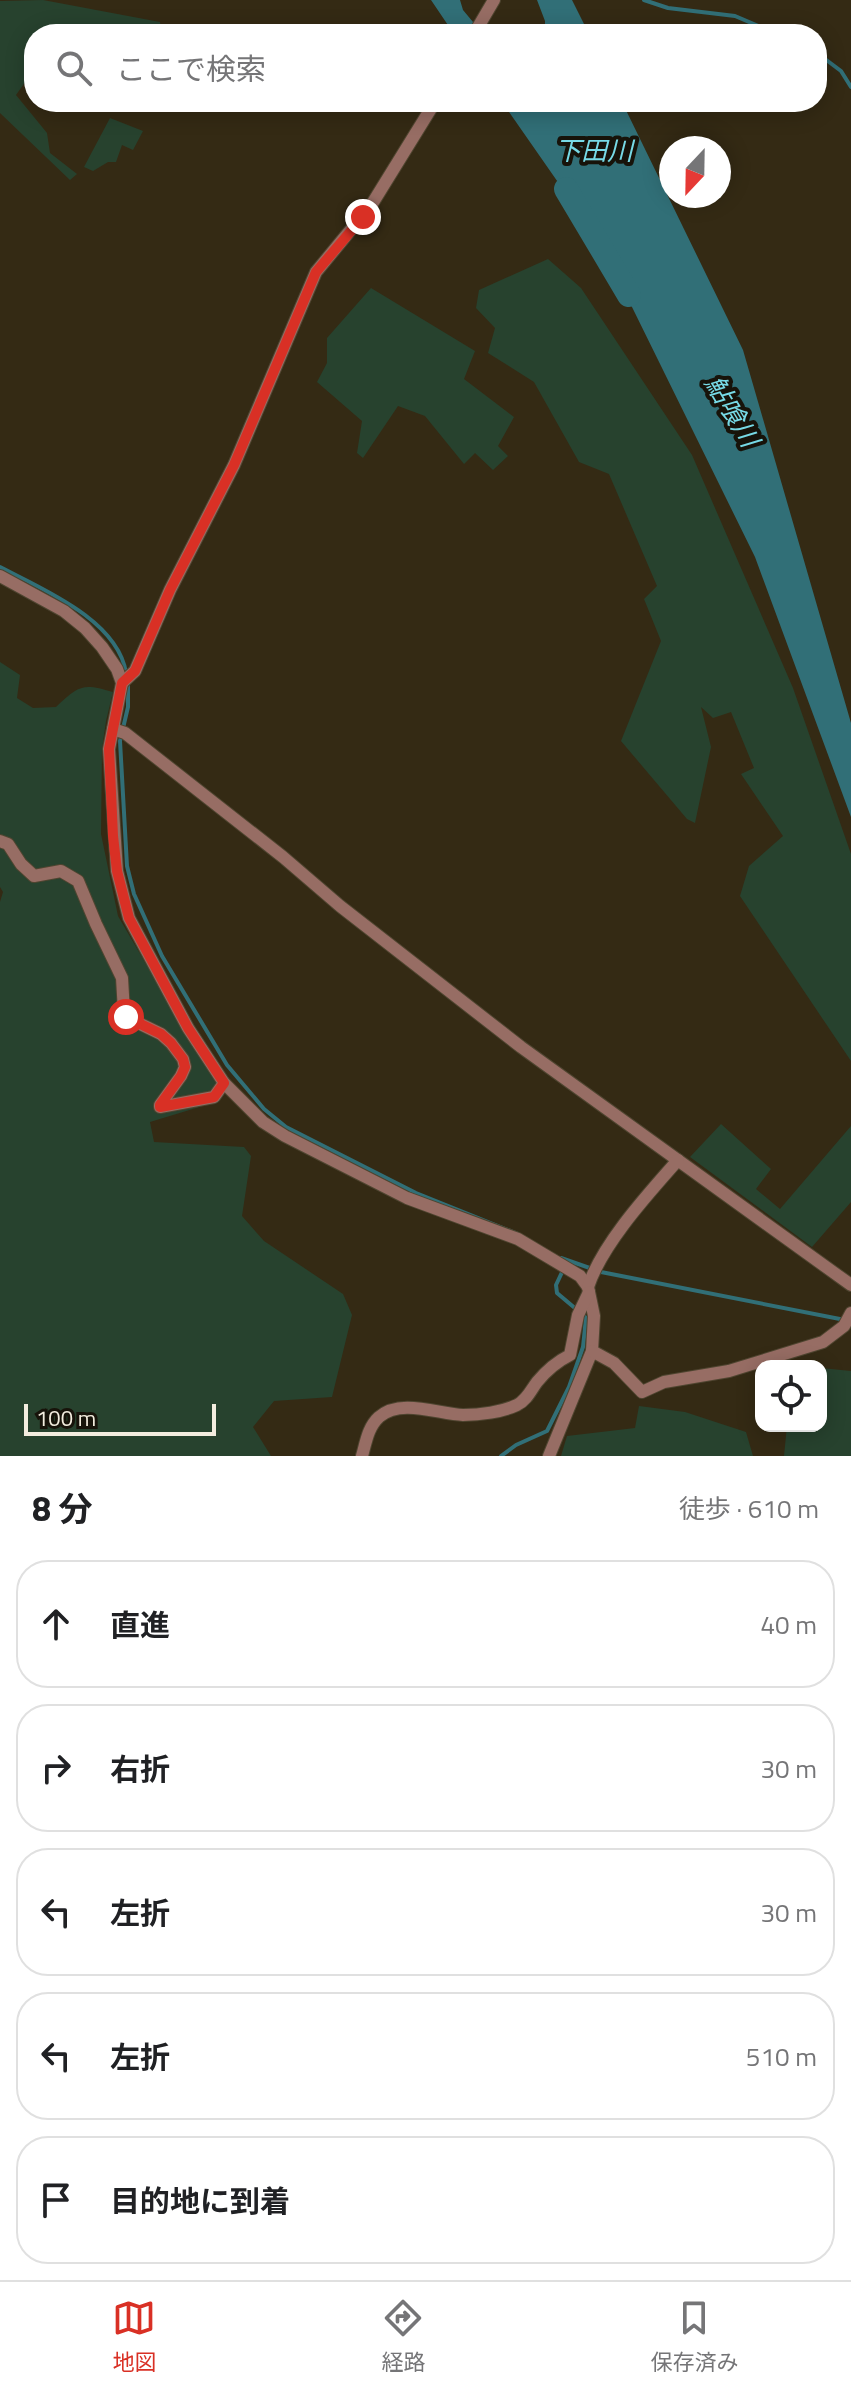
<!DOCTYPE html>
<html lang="ja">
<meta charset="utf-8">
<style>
:root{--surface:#fff;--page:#f6f6f6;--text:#202124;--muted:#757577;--line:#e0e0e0;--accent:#d93025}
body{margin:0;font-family:"Titillium Web","Noto Sans JP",sans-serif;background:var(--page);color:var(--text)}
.controls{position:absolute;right:24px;bottom:24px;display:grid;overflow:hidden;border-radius:16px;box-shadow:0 4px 20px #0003}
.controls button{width:72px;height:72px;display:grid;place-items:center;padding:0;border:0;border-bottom:2px solid var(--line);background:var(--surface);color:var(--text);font:40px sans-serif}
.compass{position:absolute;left:659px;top:136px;width:72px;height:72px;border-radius:50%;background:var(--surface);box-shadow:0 4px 20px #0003;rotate:202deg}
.scale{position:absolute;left:24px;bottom:20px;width:192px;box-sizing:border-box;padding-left:8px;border:4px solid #f3eddf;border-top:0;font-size:22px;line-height:28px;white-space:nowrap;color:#f3eddf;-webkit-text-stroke:6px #17130a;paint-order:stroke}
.stop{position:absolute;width:24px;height:24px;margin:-18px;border:6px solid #d93025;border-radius:50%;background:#fff}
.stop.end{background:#d93025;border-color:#fff;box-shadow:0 2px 8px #0008}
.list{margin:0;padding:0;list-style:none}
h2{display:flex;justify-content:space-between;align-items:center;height:104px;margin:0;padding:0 32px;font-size:34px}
h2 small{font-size:26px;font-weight:400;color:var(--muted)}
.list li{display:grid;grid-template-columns:52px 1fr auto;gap:24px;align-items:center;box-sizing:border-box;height:128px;margin:0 16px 16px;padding:0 16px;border:2px solid var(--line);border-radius:32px}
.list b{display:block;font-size:30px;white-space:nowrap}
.list em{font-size:26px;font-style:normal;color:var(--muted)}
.icon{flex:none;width:44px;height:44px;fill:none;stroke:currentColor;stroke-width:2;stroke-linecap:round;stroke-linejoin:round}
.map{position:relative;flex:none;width:851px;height:1456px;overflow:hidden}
.search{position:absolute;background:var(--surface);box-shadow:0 4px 20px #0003;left:24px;right:24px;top:24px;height:88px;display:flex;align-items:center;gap:20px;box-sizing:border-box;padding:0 28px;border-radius:32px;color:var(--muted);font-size:30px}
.sheet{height:824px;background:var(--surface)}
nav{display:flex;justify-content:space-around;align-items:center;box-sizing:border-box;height:112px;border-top:2px solid var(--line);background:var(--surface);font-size:22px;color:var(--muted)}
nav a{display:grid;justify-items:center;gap:4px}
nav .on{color:var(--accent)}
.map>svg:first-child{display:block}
.green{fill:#27422e}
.water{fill:#316f77}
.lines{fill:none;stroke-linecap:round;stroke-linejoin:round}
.stream{stroke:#316f77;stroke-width:4}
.river{stroke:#316f77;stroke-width:24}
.minor-casing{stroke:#4f4530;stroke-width:14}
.minor{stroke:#976d64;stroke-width:12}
.route{stroke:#d93025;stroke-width:10}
.labels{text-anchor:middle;stroke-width:8;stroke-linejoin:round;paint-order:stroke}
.water-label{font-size:26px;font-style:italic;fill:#77dae6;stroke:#17130a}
</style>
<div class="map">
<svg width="851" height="1456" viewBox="0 0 851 1456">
<rect width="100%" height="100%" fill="#342a14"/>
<g class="green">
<path d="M43,0L160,22L162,34H34V79L28,78L16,95L47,133L50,153L77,174L70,180L0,113V1Z"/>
<path d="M110,118L143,131L133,150L122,145L116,162H108L93,171L84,167Z"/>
<path d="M548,259L581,288L692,455L793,688L851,854V1061L740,896L749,866L783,836L741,774L754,768L731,712L713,718L701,707L711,747L695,823L687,819L621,741L661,641L644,599L657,586L609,474L579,462L534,382L488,353L495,328L476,308L479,290Z"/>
<path d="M371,288L475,351L464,379L514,417L498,446L508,456L493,470L475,453L464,464L425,416L398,406L363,458L357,453L362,421L317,382L327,363V338Z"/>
<path d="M0,662L20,675L17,698L33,708L56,707C79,685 83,683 113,692L106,721L102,749L101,834L118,916L212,1077L218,1083L206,1105L150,1122L154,1142L244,1147L251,1156L242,1216L264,1241L343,1294L352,1315L332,1397L274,1401L253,1427L271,1456H0V902L3,892L0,887Z"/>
<path d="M721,1124L771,1169L756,1189L780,1209L851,1126V1202L812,1247L690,1157Z"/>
<path d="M821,1368L851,1371V1456H784L787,1426H821Z"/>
<path d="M639,1406L685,1412L746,1432L753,1456H561L567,1436L635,1428Z"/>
</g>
<g class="water">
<path d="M431,0H460L463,10L483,34H454Z"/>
<path d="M537,0H572L589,34H545V21Z"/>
<path d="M502,102H622L743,350L851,723V817L755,557L601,244Z"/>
</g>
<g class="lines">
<g class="stream">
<path d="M644,0L668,8L735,16L777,34"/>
<path d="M817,53L841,71L851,87"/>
<path d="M0,567C42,589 118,620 126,673"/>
<path d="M128,682V707L120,741L127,866L134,894L162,956L227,1065L264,1109L286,1127L416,1193L518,1234"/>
<path d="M561,1258L601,1272L845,1320"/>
<path d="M564,1268L556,1285L557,1293L576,1309"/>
<path d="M501,1456L516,1445L547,1431L569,1387L583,1347L586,1318L583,1315"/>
</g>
<path class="river" d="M566,189L629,295"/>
<defs>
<g id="minor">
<path d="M474,34L494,0"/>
<path d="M0,576L64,611L85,628L102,647L117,669L122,683L109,749L117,871L129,918L188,1028L224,1083L263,1122L285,1136L407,1198L518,1239L580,1276L588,1287L594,1316L592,1351L549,1456"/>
<path d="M122,683L135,671L170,590L234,465L316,272L372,204L435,102"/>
<path d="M113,729L125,733L283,857L340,906L521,1047L851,1285"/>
<path d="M0,841L8,844L21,864L34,876L61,871L78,881L96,924L122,978L124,1012L126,1017L161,1034L171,1043L183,1059L185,1067L181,1076L160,1105V1107L214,1097L224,1083"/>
<path d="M588,1287C602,1244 648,1194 678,1160"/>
<path d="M592,1351L614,1363L642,1392L664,1382L729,1371L823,1342L844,1326L851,1313"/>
<path d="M362,1456C366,1442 368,1427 379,1417C401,1398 438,1414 463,1415C480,1415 502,1412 517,1405C527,1400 531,1390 537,1382C546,1371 558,1361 570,1355L578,1315L589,1292"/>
</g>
</defs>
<use href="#minor" class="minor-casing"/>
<use href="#minor" class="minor"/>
</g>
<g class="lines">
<path class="route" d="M126,1017L161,1034L171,1043L183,1059L185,1067L181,1076L160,1105V1107L214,1097L224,1083L188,1028L129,918L117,871L113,836L109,749L122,683L135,671L170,590L234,465L316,272L363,217"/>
</g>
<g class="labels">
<g class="water-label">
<text x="594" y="160">下田川</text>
<text transform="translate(732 411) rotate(59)" y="9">鮎喰川</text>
</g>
</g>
</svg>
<div class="controls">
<button><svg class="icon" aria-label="locate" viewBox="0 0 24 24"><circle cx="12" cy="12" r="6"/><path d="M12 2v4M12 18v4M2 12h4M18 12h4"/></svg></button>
</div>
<svg class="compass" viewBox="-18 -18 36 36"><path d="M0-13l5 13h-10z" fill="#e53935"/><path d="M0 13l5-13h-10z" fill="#757577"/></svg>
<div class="scale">100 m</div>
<div class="stop" style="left:126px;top:1017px"></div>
<div class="stop end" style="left:363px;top:217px"></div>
<div class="search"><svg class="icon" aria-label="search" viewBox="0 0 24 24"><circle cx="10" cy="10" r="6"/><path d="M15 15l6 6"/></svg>ここで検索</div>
</div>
<section class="sheet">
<h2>8 分<small>徒歩 · 610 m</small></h2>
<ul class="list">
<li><svg class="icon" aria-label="ahead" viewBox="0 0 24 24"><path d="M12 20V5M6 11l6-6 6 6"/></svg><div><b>直進</b></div><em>40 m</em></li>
<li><svg class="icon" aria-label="right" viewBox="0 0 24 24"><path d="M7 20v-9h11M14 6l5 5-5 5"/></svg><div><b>右折</b></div><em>30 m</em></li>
<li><svg class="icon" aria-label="left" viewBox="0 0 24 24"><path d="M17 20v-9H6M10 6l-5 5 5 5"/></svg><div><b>左折</b></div><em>30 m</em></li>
<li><svg class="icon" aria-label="left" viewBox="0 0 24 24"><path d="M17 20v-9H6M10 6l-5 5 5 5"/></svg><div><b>左折</b></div><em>510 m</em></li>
<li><svg class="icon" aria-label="arrive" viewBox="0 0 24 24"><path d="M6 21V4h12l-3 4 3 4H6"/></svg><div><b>目的地に到着</b></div></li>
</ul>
</section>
<nav>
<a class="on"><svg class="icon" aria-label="map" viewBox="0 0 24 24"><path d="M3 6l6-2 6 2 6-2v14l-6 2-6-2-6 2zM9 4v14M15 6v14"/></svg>地図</a>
<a><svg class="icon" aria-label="directions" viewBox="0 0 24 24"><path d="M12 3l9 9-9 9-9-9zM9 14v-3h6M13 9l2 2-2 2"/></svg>経路</a>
<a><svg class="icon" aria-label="saved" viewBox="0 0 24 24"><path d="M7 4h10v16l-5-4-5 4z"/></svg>保存済み</a>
</nav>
